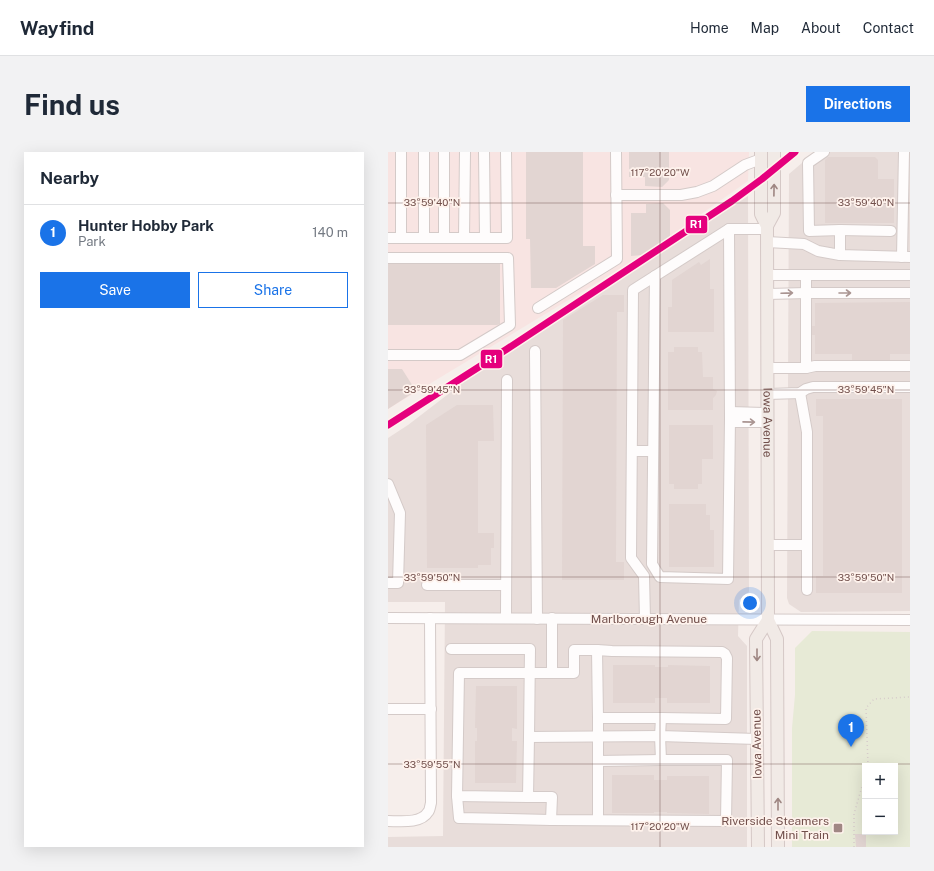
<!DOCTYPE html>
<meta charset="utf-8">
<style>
:root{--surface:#fff;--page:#f2f2f3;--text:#1f2937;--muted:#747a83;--line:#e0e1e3;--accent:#1a73e8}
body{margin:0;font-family:"Public Sans",sans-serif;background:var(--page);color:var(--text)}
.controls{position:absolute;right:12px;bottom:12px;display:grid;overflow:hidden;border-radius:0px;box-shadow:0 4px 16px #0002}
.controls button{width:36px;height:36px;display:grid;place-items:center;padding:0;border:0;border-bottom:1px solid var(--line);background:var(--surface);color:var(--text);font:20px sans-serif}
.you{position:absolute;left:362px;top:451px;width:14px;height:14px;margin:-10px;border:3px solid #fff;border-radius:50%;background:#1a73e8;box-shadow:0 0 0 6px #1a73e833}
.badge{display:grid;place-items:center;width:26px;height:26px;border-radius:50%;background:var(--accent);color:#fff;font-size:13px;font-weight:700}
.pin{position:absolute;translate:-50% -33px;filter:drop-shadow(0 1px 2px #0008)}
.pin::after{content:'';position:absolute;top:21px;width:14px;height:12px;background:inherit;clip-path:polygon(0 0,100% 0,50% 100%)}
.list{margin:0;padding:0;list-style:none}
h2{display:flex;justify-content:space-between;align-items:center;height:52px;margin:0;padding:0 16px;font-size:17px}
h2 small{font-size:13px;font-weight:400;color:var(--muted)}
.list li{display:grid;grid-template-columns:26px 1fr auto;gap:12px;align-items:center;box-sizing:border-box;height:56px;padding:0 16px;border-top:1px solid var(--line)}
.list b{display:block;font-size:15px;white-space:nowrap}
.list p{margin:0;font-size:13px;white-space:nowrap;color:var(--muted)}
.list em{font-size:13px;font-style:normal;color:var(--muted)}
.actions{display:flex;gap:8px;padding:12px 16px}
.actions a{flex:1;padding:9px 0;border:1px solid var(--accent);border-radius:0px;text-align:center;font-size:14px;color:var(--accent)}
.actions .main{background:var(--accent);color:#fff}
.map{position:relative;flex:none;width:522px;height:695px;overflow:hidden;border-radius:0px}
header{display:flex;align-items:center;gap:24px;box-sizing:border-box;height:56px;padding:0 20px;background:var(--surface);border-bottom:1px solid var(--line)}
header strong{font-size:19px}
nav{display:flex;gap:22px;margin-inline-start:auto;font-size:14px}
.intro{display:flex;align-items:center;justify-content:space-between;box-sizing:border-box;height:96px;padding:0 24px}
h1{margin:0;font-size:28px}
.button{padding:10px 18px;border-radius:0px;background:var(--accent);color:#fff;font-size:14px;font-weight:700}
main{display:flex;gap:24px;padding:0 24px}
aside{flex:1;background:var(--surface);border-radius:0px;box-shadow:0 4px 16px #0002}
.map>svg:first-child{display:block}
.commercial{fill:#f8e4e2}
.industrial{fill:#e8ddda}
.green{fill:#e7ead6;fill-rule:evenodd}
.building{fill:#e2d5d2}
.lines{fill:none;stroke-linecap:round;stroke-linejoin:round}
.minor-casing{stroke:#d4cac8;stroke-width:12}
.major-casing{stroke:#d5c8c6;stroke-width:14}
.path{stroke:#d7cccb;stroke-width:1.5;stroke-dasharray:1 3;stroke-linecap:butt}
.minor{stroke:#fefcfc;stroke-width:10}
.major{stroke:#f1eae6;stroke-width:12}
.rail-1-casing{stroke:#fef2ec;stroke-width:10}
.rail-1{stroke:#e5007d;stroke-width:7}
.oneway{stroke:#9e8682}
.oneway2{stroke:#aa9592}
.ticks{fill:none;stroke:#72504c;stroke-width:1;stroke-opacity:0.45}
.poi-dot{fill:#a08784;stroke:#fef2ec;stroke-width:1.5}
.labels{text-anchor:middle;stroke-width:3.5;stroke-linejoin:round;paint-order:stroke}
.street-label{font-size:12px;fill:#72504c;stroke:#fef2ec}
.poi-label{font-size:12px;fill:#72504c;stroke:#fef2ec;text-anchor:end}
.ticks-label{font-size:10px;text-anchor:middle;fill:#72504c;stroke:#fef2ec;stroke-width:3.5;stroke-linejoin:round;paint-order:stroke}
.line-badge{stroke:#fef2ec;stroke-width:1.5}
.badge-label{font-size:11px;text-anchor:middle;font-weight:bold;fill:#fff}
</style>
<header>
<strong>Wayfind</strong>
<nav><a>Home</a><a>Map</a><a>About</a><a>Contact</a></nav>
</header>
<div class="intro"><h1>Find us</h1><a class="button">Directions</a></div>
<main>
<aside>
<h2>Nearby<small></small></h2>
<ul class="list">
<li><span class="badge">1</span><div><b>Hunter Hobby Park</b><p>Park</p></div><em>140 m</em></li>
</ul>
<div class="actions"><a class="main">Save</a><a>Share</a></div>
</aside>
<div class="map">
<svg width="522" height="695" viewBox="0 0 522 695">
<rect width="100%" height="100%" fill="#f6eeeb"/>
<path class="commercial" d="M0,0H361L360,29L255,103L0,257Z"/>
<g class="industrial">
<path d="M427,0H522V459L413,460L401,452L399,446L401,22Z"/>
<path d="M360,44L361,440L351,448L350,484L359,494V695H0V685L55,684L57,450H0V286L20,273L76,230Z"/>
</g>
<path class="green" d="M424,479L522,480V695H404V576L407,543V496ZM477,614H507V680H477Z"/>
<g class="building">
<path d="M138,0H195V94H207V112L168,136H143L142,87H138Z"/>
<path d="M241,0H281V28L274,35L257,34V25H241Z"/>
<path d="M440,5H487L490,8V27H506V71H437V8Z"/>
<path d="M275,51L282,58V85L255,103L243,104V61H258V52Z"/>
<path d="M322,107V137H326V180H280V155H284V128L311,110L313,113Z"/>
<path d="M0,112H112V172L109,173H0Z"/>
<path d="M215,143H236V160H229L228,410H236V428H174L175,168Z"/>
<path d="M522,150V202H502V208H464V202H427V183H424V174H427V151Z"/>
<path d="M286,195H310V200H314L315,225H325V237L329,239L328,243L325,246V258H280V200H286Z"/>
<path d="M0,217H14L28,239L0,257Z"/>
<path d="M428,247H514V441H428V424H435V264H428Z"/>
<path d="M69,253H105L106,289H90V381H106V396H103V413H90V416H39L38,273Z"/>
<path d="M281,273H325V307H314V332H310V337H286V332H281Z"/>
<path d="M281,352H318V363H322V378H326V415H281Z"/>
<path d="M225,513H267V515H280V513L322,514V551H279V546H267V551H225Z"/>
<path d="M88,534H129V577L124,576V589H129L128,631H87V589H89V576H87Z"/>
<path d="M224,623H266V628H279V624H321V662L279,661V660H266V661H224Z"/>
<path d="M467,682H478V695H468Z"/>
</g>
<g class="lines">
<defs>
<g id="minor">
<path d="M36,0V86"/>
<path d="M96,0L97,86"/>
<path d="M436,0L420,11L421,79L452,78V103"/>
<path d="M228,43H293L309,40L325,34L357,13L373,7"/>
<path d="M452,78L503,79"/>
<path d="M0,86H76L77,0"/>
<path d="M13,86V0"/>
<path d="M56,86V0"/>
<path d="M76,86H119L118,0"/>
<path d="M379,90L416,92L430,99L452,103L522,105"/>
<path d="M514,105L516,0"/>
<path d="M0,106H120L122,173L72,203H0"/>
<path d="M380,123H418"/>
<path d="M267,124L341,77"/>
<path d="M380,142L418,141H522"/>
<path d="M150,156L229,107L228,0"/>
<path d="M147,199L149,467"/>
<path d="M380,216H418L427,214H522"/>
<path d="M418,216V123H522"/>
<path d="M380,242L412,241L418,237L425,235H522"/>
<path d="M342,260L380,261"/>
<path d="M342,270H380"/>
<path d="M244,299H264"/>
<path d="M0,332L12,361L10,431H0"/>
<path d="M380,393H419V280L412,241"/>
<path d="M419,393V438"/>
<path d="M39,433H118"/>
<path d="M0,466L522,468"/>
<path d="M118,466L119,228"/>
<path d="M164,466V521H186V498H209L210,566H273L272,584L369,587"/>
<path d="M257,467L256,424L243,406L245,138L267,124L264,412L272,425L340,427L342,266L341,77H379"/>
<path d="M63,497H142L141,585"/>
<path d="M209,498L224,499L334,500L337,502L339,506L338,567L273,566"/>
<path d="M0,557H43"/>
<path d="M210,566V668"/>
<path d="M272,584L273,608H339L338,669L163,668L164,645H140L141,585Z"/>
<path d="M210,609L273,608"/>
<path d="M69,644L71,666L163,668"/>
<path d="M140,645L69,644L71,521H164"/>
<path d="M0,669C11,669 33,672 40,660C42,658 42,654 43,651L42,466"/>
</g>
<g id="major">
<path id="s1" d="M373,0V62L379,74L380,468L389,487L390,695"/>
<path d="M379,74L386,61V0"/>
<path d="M370,695L368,487L380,468"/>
</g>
</defs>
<use href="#minor" class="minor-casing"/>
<use href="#major" class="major-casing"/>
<g class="path">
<path d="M480,614L478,556L486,547L522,545"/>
<path d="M466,695V662L477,624"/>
</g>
<use href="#minor" class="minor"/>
<use href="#major" class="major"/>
<defs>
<path id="rail-1" d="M0,273L119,197L344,49L374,27L407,0"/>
</defs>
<use href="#rail-1" class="rail-1-casing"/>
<use href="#rail-1" class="rail-1"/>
</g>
<defs><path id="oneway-shaft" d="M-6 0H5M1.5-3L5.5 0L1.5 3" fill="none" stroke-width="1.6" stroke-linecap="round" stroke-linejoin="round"/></defs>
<g class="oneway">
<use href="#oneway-shaft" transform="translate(386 38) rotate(-89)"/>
<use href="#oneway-shaft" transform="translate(369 503) rotate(90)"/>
<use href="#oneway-shaft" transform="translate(390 652) rotate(-90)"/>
</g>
<g class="oneway2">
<use href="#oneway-shaft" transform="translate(399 141) rotate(-2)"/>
<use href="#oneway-shaft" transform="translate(457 141)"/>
<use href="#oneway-shaft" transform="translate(361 270) rotate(1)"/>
</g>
<path class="ticks" d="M272,0V695M0,51H522M0,238H522M0,425H522M0,612H522"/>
<rect class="poi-dot" x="445" y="671" width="10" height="10" rx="2"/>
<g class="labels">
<g class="street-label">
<text dy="4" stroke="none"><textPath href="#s1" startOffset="272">Iowa Avenue</textPath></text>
<text x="261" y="471">Marlborough Avenue</text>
<text transform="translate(369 592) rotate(-91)" y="4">Iowa Avenue</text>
</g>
<g class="poi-label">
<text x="441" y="673">Riverside Steamers<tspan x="441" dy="14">Mini Train</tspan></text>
</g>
</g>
<g class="ticks-label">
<text x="272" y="24">117°20'20"W</text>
<text x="478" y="54">33°59'40"N</text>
<text x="44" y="54">33°59'40"N</text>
<text x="478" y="241">33°59'45"N</text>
<text x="44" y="241">33°59'45"N</text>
<text x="478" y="429">33°59'50"N</text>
<text x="44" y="429">33°59'50"N</text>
<text x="44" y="616">33°59'55"N</text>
<text x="272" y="678">117°20'20"W</text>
</g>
<g class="line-badge">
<rect x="297" y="63" width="23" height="19" rx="4" fill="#e5007d"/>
<rect x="92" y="197" width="23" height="20" rx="4" fill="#e5007d"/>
</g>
<g class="badge-label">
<text x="308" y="76">R1</text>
<text x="103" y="211">R1</text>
</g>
</svg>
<div class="controls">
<button>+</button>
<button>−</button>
</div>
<div class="you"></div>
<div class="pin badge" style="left:463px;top:595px">1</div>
</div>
</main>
